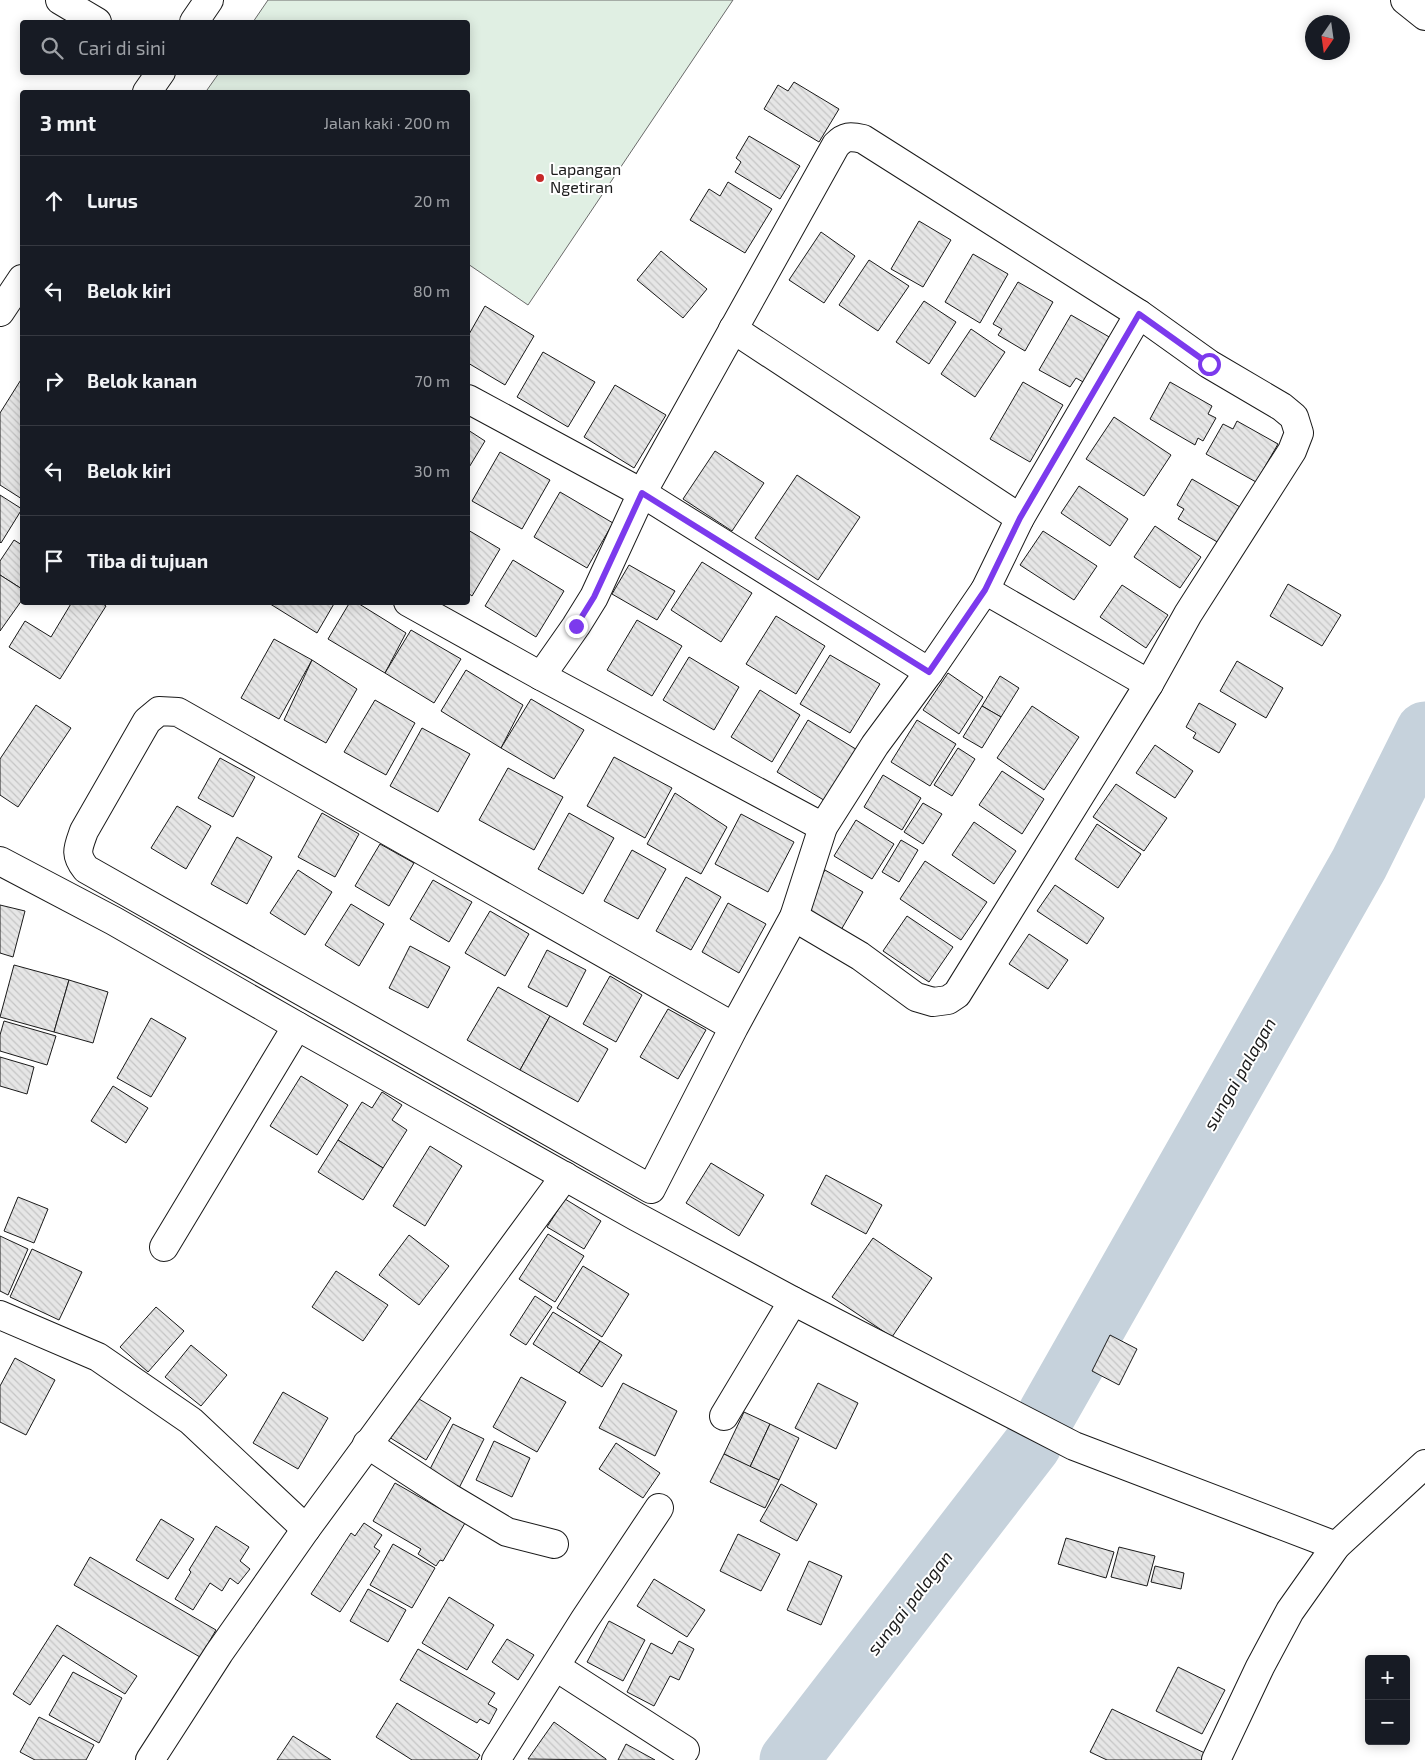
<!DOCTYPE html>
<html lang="id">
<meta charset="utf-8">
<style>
:root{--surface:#171b24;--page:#242831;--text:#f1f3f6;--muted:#9ea1a6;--line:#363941}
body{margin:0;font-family:"Exo 2",sans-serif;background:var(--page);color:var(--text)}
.controls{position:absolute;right:15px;bottom:15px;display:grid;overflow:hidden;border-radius:5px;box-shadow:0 2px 12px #0003}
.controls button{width:45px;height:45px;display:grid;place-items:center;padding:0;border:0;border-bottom:1px solid var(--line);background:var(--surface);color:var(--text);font:25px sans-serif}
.compass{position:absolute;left:1305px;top:15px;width:45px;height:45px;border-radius:50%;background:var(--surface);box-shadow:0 2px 12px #0003;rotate:193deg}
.stop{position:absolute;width:15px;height:15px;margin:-11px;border:4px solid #7c3aed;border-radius:50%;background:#fff}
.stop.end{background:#7c3aed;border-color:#fff;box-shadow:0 1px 5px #0008}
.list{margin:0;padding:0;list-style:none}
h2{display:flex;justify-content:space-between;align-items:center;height:65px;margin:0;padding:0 20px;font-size:21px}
h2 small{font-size:16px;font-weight:400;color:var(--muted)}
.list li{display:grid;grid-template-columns:32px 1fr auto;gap:15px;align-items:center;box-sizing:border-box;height:90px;padding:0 20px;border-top:1px solid var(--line)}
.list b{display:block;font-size:19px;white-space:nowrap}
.list em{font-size:16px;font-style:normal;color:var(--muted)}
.icon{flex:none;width:28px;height:28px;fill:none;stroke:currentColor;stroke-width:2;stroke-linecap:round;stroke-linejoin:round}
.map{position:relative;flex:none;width:1425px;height:1760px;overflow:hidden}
.search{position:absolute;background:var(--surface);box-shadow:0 2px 12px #0003;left:20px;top:20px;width:450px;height:55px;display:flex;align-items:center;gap:12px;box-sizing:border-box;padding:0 18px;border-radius:5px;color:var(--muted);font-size:19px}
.panel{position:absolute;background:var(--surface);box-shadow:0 2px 12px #0003;left:20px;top:90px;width:450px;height:515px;border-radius:5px}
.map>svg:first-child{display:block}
.grass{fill:#e0efe3;stroke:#6a6a6a}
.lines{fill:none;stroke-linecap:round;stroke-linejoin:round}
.river{stroke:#c6d2dc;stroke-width:59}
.building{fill:url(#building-back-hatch);stroke:#1a1a1a}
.minor-casing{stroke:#1a1a1a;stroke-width:30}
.major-casing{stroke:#1a1a1a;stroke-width:30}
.minor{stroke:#fff;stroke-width:28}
.major{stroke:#fff;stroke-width:28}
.route{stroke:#7c3aed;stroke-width:6}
.poi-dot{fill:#c62828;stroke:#fff;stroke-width:2}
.labels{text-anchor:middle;stroke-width:4;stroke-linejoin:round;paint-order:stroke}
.poi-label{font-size:16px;fill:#1a1a1a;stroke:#fff;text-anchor:start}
.water-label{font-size:18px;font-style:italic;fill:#1a1a1a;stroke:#fff}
</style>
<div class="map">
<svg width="1425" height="1760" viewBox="0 0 1425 1760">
<defs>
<pattern id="building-back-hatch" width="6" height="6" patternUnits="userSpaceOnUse" patternTransform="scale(1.25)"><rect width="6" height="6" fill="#e6e6e6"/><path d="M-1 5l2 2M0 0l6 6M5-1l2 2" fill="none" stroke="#c5c5c5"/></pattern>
</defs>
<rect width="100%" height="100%" fill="#fff"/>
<path class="grass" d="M268,0H733L528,305L468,264V92H211L207,90L219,73L468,72V22H253Z"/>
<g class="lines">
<g class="river">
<path d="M1047,1414L1359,864L1425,731"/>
<path d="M789,1760L1032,1445"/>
</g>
</g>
<g class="building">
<path d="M794,82L839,109L819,142L764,109L778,85L788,91Z"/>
<path d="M749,136L800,166L780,199L735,172L741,162L736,158Z"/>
<path d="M728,182L772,209L745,253L690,220L709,189L720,196Z"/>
<path d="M919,221L951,240L923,287L891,269Z"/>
<path d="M821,232L855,256L824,303L789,280Z"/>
<path d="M661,251L707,289L683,318L637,280Z"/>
<path d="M973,254L1008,274L980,323L945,302Z"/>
<path d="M869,260L909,286L878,331L839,305Z"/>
<path d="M1018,282L1053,302L1025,351L998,335L1002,329L993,324Z"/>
<path d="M924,301L956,322L929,364L896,342Z"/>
<path d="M485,306L534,336L505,385L468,363V336Z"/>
<path d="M1071,315L1111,338L1085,383L1076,378L1070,387L1039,370Z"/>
<path d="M971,329L1005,352L975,397L941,374Z"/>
<path d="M543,352L595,382L568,427L517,397Z"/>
<path d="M22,378V499L0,485V413Z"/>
<path d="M1023,382L1063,405L1030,462L990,439Z"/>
<path d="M1170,382L1212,406L1208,414L1216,418L1203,441L1198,438L1195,445L1150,419Z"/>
<path d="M615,385L666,415L634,468L584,437Z"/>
<path d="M1114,417L1171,455L1144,496L1086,459Z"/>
<path d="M1237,421L1278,444L1256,482L1206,454L1223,424L1233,429Z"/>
<path d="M468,430L485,441L468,469Z"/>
<path d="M715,451L764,483L732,531L683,499Z"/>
<path d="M500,452L550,480L522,529L472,501Z"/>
<path d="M797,475L860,517L818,580L755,538Z"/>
<path d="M1192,479L1240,507L1219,543L1178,519L1184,509L1177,505Z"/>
<path d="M1079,486L1128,519L1110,546L1061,513Z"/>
<path d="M560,492L613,523L587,568L534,537Z"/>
<path d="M0,495L22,509L1,543L0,542Z"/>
<path d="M1155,526L1201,557L1180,588L1134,557Z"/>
<path d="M468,530L500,549L472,596L468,593Z"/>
<path d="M1043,531L1097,566L1074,600L1020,565Z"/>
<path d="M14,540L22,545V589L0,575V561Z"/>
<path d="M513,560L564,591L536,637L485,606Z"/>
<path d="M702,562L752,593L721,642L671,610Z"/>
<path d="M629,565L675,591L657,620L612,594Z"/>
<path d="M0,575L22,589V600L0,631Z"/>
<path d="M1288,584L1341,615L1322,646L1270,616Z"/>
<path d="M1122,585L1168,615L1146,648L1100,617Z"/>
<path d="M72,602H100L106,606L60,679L9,647L25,621L51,637Z"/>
<path d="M267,602H335L317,633Z"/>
<path d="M350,602H356L406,633L385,673L328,639Z"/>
<path d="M776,616L825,646L796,694L746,664Z"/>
<path d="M637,620L682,646L652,696L607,670Z"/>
<path d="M411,630L461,659L434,703L385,673Z"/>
<path d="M274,639L312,660L279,719L241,698Z"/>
<path d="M830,655L880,684L850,733L800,704Z"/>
<path d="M689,657L739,687L714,730L663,700Z"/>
<path d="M312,660L357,689L326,743L284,720Z"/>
<path d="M1237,661L1283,688L1266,718L1220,691Z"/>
<path d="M466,670L523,705L501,748L441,711Z"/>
<path d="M948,673L983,697L959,734L923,710Z"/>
<path d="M1000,676L1019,688L1001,717L982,706Z"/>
<path d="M760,690L800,715L772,762L731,737Z"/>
<path d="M531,699L584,730L554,779L501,748Z"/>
<path d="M375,700L415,723L386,775L344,752Z"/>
<path d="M1199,703L1236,724L1219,753L1193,738L1196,733L1186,727Z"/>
<path d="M36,705L71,728L18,807L0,795V759Z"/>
<path d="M982,706L1001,717L982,748L963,737Z"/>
<path d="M1032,706L1079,737L1044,790L997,758Z"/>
<path d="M808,720L859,751L827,802L777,772Z"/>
<path d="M917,720L956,744L930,786L891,762Z"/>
<path d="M422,728L470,754L438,812L390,786Z"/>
<path d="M1155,745L1193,771L1175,798L1136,773Z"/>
<path d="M958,748L975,759L952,796L934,785Z"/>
<path d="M614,757L672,788L645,838L587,806Z"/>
<path d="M220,758L255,777L233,817L198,798Z"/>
<path d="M508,768L563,797L534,850L479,820Z"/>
<path d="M1002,771L1044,799L1022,834L979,805Z"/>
<path d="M883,775L921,798L902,830L864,807Z"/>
<path d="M1116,784L1167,818L1144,851L1093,817Z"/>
<path d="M675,793L727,827L701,874L647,844Z"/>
<path d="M923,803L942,814L923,844L904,832Z"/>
<path d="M177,806L211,826L186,869L151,848Z"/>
<path d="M322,813L359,834L335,877L298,857Z"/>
<path d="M569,813L614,838L583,894L538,869Z"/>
<path d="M741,814L794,842L768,892L715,864Z"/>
<path d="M856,820L894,844L872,879L834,856Z"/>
<path d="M974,822L1016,851L994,884L952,855Z"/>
<path d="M1097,824L1141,854L1118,888L1075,859Z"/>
<path d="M237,837L272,857L247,904L211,884Z"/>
<path d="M901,840L918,850L899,882L882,872Z"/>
<path d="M380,844L414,863L389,906L355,886Z"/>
<path d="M632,850L666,869L638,919L604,901Z"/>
<path d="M925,861L987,902L961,940L900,899Z"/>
<path d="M298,870L332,892L305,935L270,913Z"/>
<path d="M825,870L863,892L841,930L803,908Z"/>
<path d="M686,877L721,897L691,950L656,931Z"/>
<path d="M433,880L472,902L449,942L410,919Z"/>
<path d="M1055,885L1104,918L1087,944L1037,911Z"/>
<path d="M728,903L766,924L739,973L702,952Z"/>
<path d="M351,904L384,924L359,966L325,945Z"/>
<path d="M0,905L25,911L13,957L0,953Z"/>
<path d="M490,911L529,934L505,976L465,953Z"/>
<path d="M907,916L953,947L929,982L883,951Z"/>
<path d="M1029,934L1068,960L1048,989L1009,964Z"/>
<path d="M410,946L450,967L428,1008L389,988Z"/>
<path d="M547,950L586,970L567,1007L528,987Z"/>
<path d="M14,965L69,980L54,1032L0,1017Z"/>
<path d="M610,976L642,995L616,1042L583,1024Z"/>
<path d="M69,980L108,992L93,1043L54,1032Z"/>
<path d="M498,987L550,1016L520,1070L467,1040Z"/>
<path d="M668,1009L706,1030L678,1079L640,1057Z"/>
<path d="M550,1016L608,1049L578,1102L520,1070Z"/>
<path d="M151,1018L186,1038L151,1097L117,1078Z"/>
<path d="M4,1021L56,1036L47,1065L0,1051V1035Z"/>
<path d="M0,1057L34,1067L27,1094L0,1086Z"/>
<path d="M301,1076L348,1105L317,1155L270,1126Z"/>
<path d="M113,1086L148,1108L126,1143L91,1121Z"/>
<path d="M382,1092L402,1105L392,1120L407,1130L383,1168L338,1140L362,1102L372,1108Z"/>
<path d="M338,1140L383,1168L363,1200L318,1172Z"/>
<path d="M430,1146L462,1166L425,1226L393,1206Z"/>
<path d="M711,1163L764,1195L739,1236L686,1203Z"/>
<path d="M826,1175L882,1205L866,1234L811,1204Z"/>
<path d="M18,1197L48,1209L34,1243L4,1231Z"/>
<path d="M565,1199L601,1221L584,1249L547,1227Z"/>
<path d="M548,1234L584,1256L555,1302L519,1279Z"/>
<path d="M409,1235L449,1266L419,1305L379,1275Z"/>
<path d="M0,1236L28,1249L8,1295L0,1291Z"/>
<path d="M873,1238L932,1278L892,1337L832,1297Z"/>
<path d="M32,1249L82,1272L59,1320L10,1297Z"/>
<path d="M583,1266L629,1294L602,1337L557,1308Z"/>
<path d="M336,1271L388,1305L363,1341L312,1307Z"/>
<path d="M535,1296L552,1307L526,1345L510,1335Z"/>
<path d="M156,1307L184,1331L148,1372L120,1347Z"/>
<path d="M553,1312L600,1341L579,1373L533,1344Z"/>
<path d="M1110,1335L1137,1349L1119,1385L1092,1371Z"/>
<path d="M600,1341L622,1355L602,1387L579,1373Z"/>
<path d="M191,1345L227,1375L201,1406L165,1377Z"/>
<path d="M15,1358L55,1380L26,1435L0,1422V1386Z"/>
<path d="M521,1377L566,1402L537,1452L493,1427Z"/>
<path d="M623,1383L677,1411L655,1456L599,1428Z"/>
<path d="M818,1383L858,1403L836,1449L795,1428Z"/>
<path d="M283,1392L328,1418L298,1469L253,1443Z"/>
<path d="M414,1396L451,1418L426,1460L389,1437Z"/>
<path d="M744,1412L770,1424L750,1467L724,1454Z"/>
<path d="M453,1424L484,1439L459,1488L428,1473Z"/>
<path d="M770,1424L799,1438L779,1480L750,1467Z"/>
<path d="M494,1441L530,1458L512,1497L476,1480Z"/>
<path d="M616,1443L660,1473L643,1498L599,1469Z"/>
<path d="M724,1454L779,1480L765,1508L710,1482Z"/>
<path d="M395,1483L465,1523L443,1561L440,1560L436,1566L418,1554L421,1549L373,1521Z"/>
<path d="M781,1484L817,1504L797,1541L760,1521Z"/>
<path d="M161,1519L194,1539L168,1579L136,1560Z"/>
<path d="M364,1523L382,1535L374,1547L380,1551L340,1612L311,1594L351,1533L355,1536Z"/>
<path d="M216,1526L249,1547L240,1561L250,1569L238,1584L230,1578L222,1591L210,1583L193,1610L175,1599L191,1572L189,1570Z"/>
<path d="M738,1534L780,1554L761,1591L720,1571Z"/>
<path d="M1066,1538L1114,1552L1106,1578L1058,1564Z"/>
<path d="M393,1544L435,1568L412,1608L370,1585Z"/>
<path d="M1119,1547L1155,1556L1147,1586L1111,1577Z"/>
<path d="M90,1557L216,1630L200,1657L74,1585Z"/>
<path d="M809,1561L842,1576L821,1625L787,1610Z"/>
<path d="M1155,1566L1184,1573L1181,1589L1151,1582Z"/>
<path d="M654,1579L705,1610L687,1637L637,1606Z"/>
<path d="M368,1589L406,1610L388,1642L350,1621Z"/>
<path d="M449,1597L494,1625L467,1670L422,1643Z"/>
<path d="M609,1621L645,1640L623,1681L587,1662Z"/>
<path d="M57,1625L137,1676L125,1694L63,1655L30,1705L13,1694Z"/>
<path d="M507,1639L534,1655L518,1680L492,1662Z"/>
<path d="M679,1641L694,1649L679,1680L670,1676L654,1706L627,1692L651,1643L672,1654Z"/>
<path d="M418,1649L495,1693L488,1704L497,1709L489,1724L480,1719L477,1723L400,1680Z"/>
<path d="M1178,1667L1225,1690L1202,1734L1156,1711Z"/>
<path d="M73,1672L122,1698L99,1743L49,1715Z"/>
<path d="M397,1703L480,1755L477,1760H412L376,1737Z"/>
<path d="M1112,1709L1209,1755L1207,1760H1107L1090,1752Z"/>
<path d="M39,1717L94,1745L86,1760H35L20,1752Z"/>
<path d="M554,1722L606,1759V1760L528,1759Z"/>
<path d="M293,1736L331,1760H277Z"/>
<path d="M626,1744L655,1760H618Z"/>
</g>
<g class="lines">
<defs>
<g id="minor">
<path d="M60,0L97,22"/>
<path d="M1405,0L1425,16"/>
<path d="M733,329L1020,518"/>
<path d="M468,399L642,493L929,672"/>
<path d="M985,590L1149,684"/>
<path d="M408,602L541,676L823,827"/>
<path d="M541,676L576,626L594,597L642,493L836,145C845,136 850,136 863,139L1139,314L1209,364L1282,407L1294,417L1299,433L1292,451L1188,614L1149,684L957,994L948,1000L933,1002L916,997L860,956L794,917"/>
<path d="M0,861L114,921L297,1026L637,1217L793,1301L1074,1446L1336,1546"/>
<path d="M734,1027L178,712L159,711L147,721L84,831C78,848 74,854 86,869L651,1189L734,1027L794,917L823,827L875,745L929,672L985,590L1020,518L1139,314"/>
<path d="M164,1247L297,1026"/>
<path d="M0,1315L98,1357L191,1421L306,1529"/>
<path d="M724,1416L793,1301"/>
<path d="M367,1444L450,1498L507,1532L554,1544"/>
<path d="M556,1667L685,1750"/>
<path d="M150,1760L219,1653L306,1529L565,1176"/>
<path d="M496,1760L585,1619L659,1508"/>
<path d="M1216,1760L1260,1667L1290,1611L1336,1546L1425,1464"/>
</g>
<g id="major">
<path d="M194,22L209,0"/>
<path d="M147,92L161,72"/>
<path d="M0,312L22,279"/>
</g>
</defs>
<use href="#minor" class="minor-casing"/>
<use href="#major" class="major-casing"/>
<use href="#minor" class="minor"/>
<use href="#major" class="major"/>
</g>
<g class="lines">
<path class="route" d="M576,626L594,597L642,493L929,672L985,590L1020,518L1139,314L1209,364"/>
</g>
<circle class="poi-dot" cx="540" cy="178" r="5"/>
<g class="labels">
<g class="poi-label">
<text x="550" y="175">Lapangan<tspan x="550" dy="18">Ngetiran</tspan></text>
</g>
<g class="water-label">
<text transform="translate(1240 1074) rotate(-60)" y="6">sungai palagan</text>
<text transform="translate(910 1603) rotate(-52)" y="6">sungai palagan</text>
</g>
</g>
</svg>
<div class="controls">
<button>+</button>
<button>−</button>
</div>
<svg class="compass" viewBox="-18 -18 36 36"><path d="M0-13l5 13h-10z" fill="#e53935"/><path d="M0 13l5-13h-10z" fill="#9ea1a6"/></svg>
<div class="stop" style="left:1209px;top:364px"></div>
<div class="stop end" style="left:576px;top:626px"></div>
<div class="search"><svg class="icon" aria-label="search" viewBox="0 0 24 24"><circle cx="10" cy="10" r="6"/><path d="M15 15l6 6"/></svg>Cari di sini</div>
<section class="panel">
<h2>3 mnt<small>Jalan kaki · 200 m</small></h2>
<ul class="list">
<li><svg class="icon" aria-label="ahead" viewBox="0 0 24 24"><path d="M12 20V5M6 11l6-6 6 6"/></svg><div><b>Lurus</b></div><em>20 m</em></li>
<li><svg class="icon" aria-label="left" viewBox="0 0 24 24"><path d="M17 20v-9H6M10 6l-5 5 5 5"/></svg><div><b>Belok kiri</b></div><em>80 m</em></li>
<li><svg class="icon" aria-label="right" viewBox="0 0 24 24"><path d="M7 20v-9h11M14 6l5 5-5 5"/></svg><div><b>Belok kanan</b></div><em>70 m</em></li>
<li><svg class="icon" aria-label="left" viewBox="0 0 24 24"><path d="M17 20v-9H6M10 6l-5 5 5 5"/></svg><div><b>Belok kiri</b></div><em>30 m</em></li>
<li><svg class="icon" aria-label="arrive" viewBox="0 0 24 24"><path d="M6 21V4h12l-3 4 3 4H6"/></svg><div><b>Tiba di tujuan</b></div></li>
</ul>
</section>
</div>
